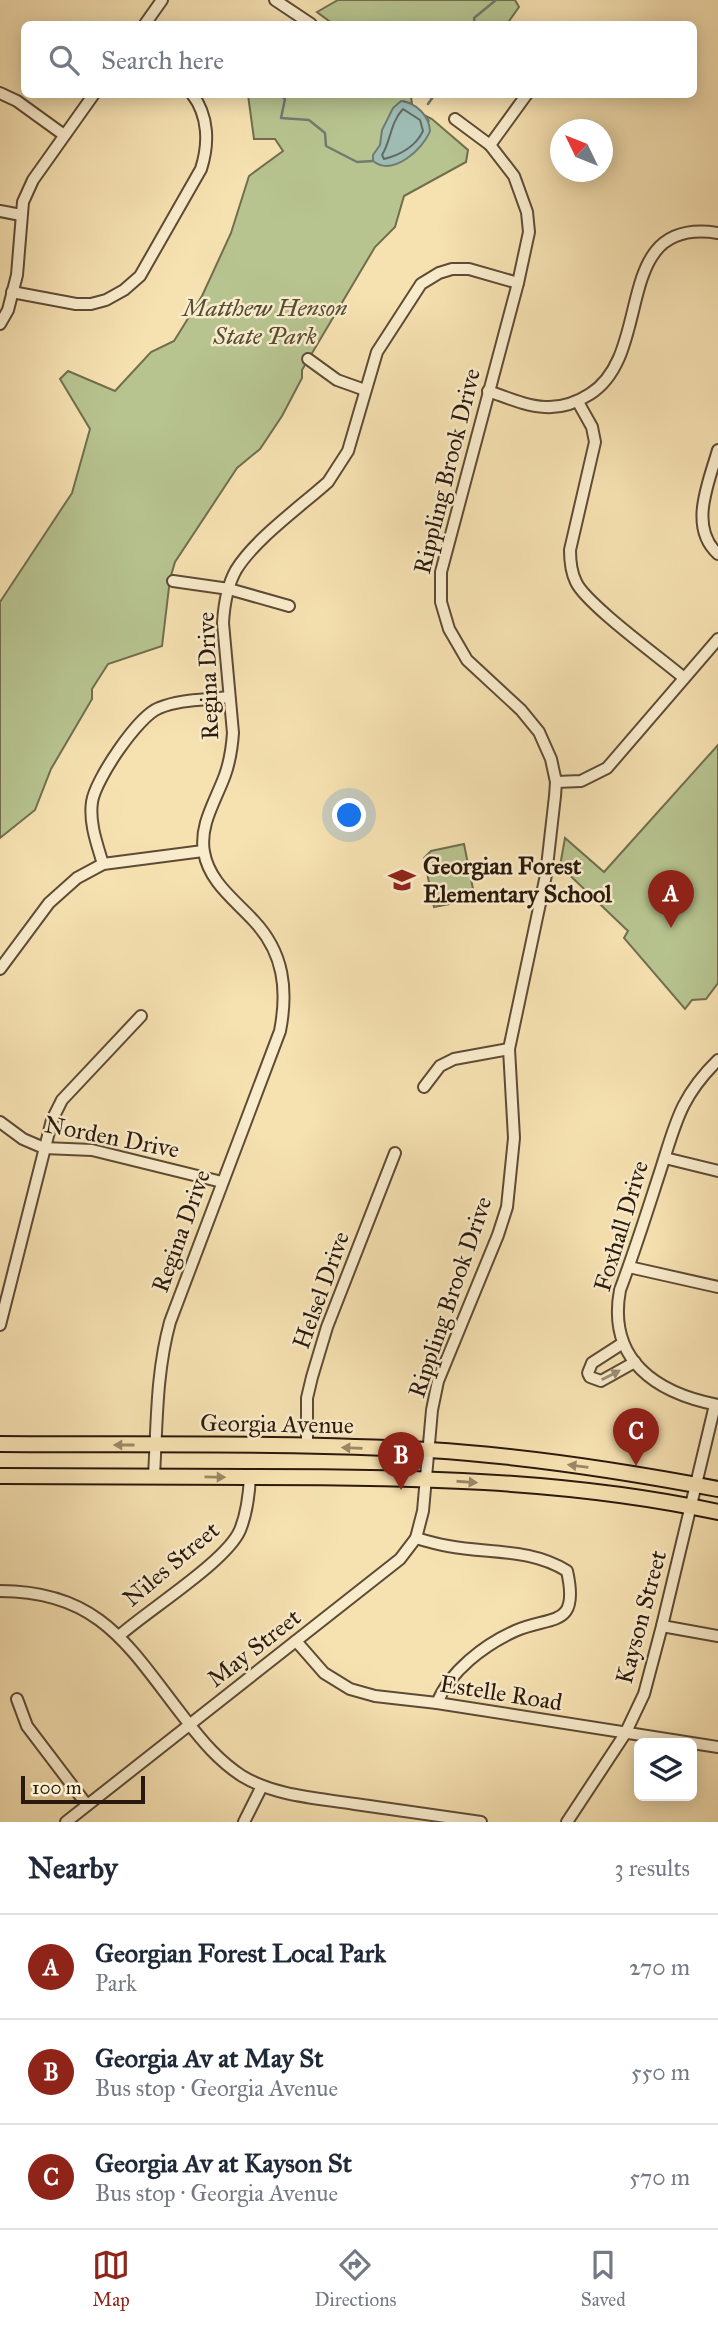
<!DOCTYPE html>
<meta charset="utf-8">
<style>
:root{--surface:#fff;--page:#f2f2f3;--text:#1f2937;--muted:#747a83;--line:#e0e1e3;--accent:#8f2418}
body{margin:0;font-family:"IM FELL Great Primer",serif;background:var(--page);color:var(--text)}
.controls{position:absolute;right:21px;bottom:21px;display:grid;overflow:hidden;border-radius:10px;box-shadow:0 4px 18px #0003}
.controls button{width:63px;height:63px;display:grid;place-items:center;padding:0;border:0;border-bottom:2px solid var(--line);background:var(--surface);color:var(--text);font:35px sans-serif}
.compass{position:absolute;left:550px;top:119px;width:63px;height:63px;border-radius:50%;background:var(--surface);box-shadow:0 4px 18px #0003;rotate:313deg}
.scale{position:absolute;left:21px;bottom:18px;width:124px;box-sizing:border-box;padding-left:7px;border:4px solid #2b190d;border-top:0;font-size:19px;line-height:24px;white-space:nowrap;color:#2b190d;-webkit-text-stroke:5px #f9eccc;paint-order:stroke}
.you{position:absolute;left:350px;top:816px;width:24px;height:24px;margin:-18px;border:5px solid #fff;border-radius:50%;background:#1a73e8;box-shadow:0 0 0 10px #1a73e833}
.badge{display:grid;place-items:center;width:46px;height:46px;border-radius:50%;background:var(--accent);color:#fff;font-size:23px;font-weight:700}
.pin{position:absolute;translate:-50% -58px;filter:drop-shadow(0 2px 4px #0008)}
.pin::after{content:'';position:absolute;top:37px;width:24px;height:21px;background:inherit;clip-path:polygon(0 0,100% 0,50% 100%)}
.list{margin:0;padding:0;list-style:none}
h2{display:flex;justify-content:space-between;align-items:center;height:91px;margin:0;padding:0 28px;font-size:30px}
h2 small{font-size:23px;font-weight:400;color:var(--muted)}
.list li{display:grid;grid-template-columns:46px 1fr auto;gap:21px;align-items:center;box-sizing:border-box;height:105px;padding:0 28px;border-top:2px solid var(--line)}
.list b{display:block;font-size:26px;white-space:nowrap}
.list p{margin:0;font-size:23px;white-space:nowrap;color:var(--muted)}
.list em{font-size:23px;font-style:normal;color:var(--muted)}
.icon{flex:none;width:38px;height:38px;fill:none;stroke:currentColor;stroke-width:2;stroke-linecap:round;stroke-linejoin:round}
.map{position:relative;flex:none;width:718px;height:1822px;overflow:hidden}
.search{position:absolute;background:var(--surface);box-shadow:0 4px 18px #0003;left:21px;right:21px;top:21px;height:77px;display:flex;align-items:center;gap:18px;box-sizing:border-box;padding:0 24px;border-radius:10px;color:var(--muted);font-size:26px}
.sheet{height:406px;background:var(--surface)}
nav{display:flex;justify-content:space-around;align-items:center;box-sizing:border-box;height:98px;border-top:2px solid var(--line);background:var(--surface);font-size:19px;color:var(--muted)}
nav a{display:grid;justify-items:center;gap:4px}
nav .on{color:var(--accent)}
.map>svg:first-child{display:block}
.green{fill:#b7c490;stroke:#716e4e;stroke-width:2}
.water{fill:#9ebcb3;stroke:#707b71;stroke-width:2}
.lines{fill:none;stroke-linecap:round;stroke-linejoin:round}
.shore{stroke:#646a60;stroke-width:2}
.stream{stroke:#707b71;stroke-width:2.5}
.minor-casing{stroke:#5e4b36;stroke-width:14}
.major-casing{stroke:#2b190d;stroke-width:18}
.minor{stroke:#f9eccc;stroke-width:10}
.major{stroke:#f6e1b1;stroke-width:14}
.oneway{fill:#9c8d76}
.oneway2{fill:#9b8767}
.labels{text-anchor:middle;stroke-width:5;stroke-linejoin:round;paint-order:stroke}
.park-label{font-size:24px;font-style:italic;fill:#554c34;stroke:#f9eccc}
.street-label{font-size:24px;fill:#2b190d;stroke:#f9eccc}
.poi-label{font-size:24px;font-weight:bold;fill:#2b190d;stroke:#f9eccc;text-anchor:start}
</style>
<div class="map">
<svg width="718" height="1822" viewBox="0 0 718 1822">
<rect width="100%" height="100%" fill="#f6e1b1"/>
<filter id="stains"><feTurbulence type="fractalNoise" baseFrequency=".00286" numOctaves="4"/><feColorMatrix values="0 0 0 0 .2 0 0 0 0 .09 0 0 0 0 .02 0 0 0 .5 -.17"/></filter>
<radialGradient id="worn" r=".72"><stop offset=".6" stop-color="#630" stop-opacity="0"/><stop offset="1" stop-color="#630" stop-opacity=".3"/></radialGradient>
<g class="green">
<path d="M338,0H515L519,7L507,24H333L317,12Z"/>
<path d="M248,95H407L411,97L412,104L403,101L429,122L426,116L432,119L468,150L466,162L404,196L395,227L375,247L302,370V378L282,416L260,449L237,468L175,562L170,579L162,646L108,664L92,689V699L51,769L35,810L0,838V602L72,493L90,429L60,379L68,371L115,391L151,352L174,341L202,296L231,233L249,176L283,151L275,139H254Z"/>
<path d="M718,745V983L706,999L692,1000L685,1009L624,938L628,931L560,866L565,838L604,872Z"/>
<path d="M464,844L475,899L434,907L424,858L431,851Z"/>
</g>
<path class="water" d="M401,101C416,103 429,115 430,131C423,149 393,177 373,161V155L380,145L382,130L393,108Z"/>
<g class="lines">
<path class="shore" d="M403,109L420,120L423,131C416,146 400,155 384,159L382,155C391,141 390,123 403,109Z"/>
<g class="stream">
<path d="M475,24L474,18L496,0"/>
<path d="M279,94L285,99L281,118L309,120L325,133L326,146L357,162L373,161"/>
<path d="M428,104L435,94"/>
</g>
<defs>
<g id="minor">
<path d="M275,0L311,24"/>
<path d="M145,24L162,0"/>
<path d="M0,93L17,101L64,135"/>
<path d="M490,145L527,94"/>
<path d="M0,211L21,215"/>
<path d="M12,292L76,304H91L106,300L124,290L140,276L201,169C209,144 209,116 192,94"/>
<path d="M0,324L8,310L17,275L23,202L33,180L94,94"/>
<path d="M308,359L337,380L365,390"/>
<path d="M488,391C506,397 525,406 545,407C561,408 576,403 590,394C656,352 609,216 718,233"/>
<path d="M578,402L592,427L595,442L570,550C570,561 571,572 576,582C586,604 662,659 684,678"/>
<path d="M718,450C709,482 688,527 718,554"/>
<path d="M173,581L229,589L289,606"/>
<path d="M556,782L581,781L607,768L718,639"/>
<path d="M103,864C97,844 89,823 92,802C95,780 138,716 159,708C180,699 206,700 228,697"/>
<path d="M0,969L49,903L77,878L103,864L203,851"/>
<path d="M718,1060C678,1099 675,1127 658,1178C646,1215 634,1253 620,1290C607,1360 656,1393 718,1405"/>
<path d="M424,1087L440,1066L454,1059L509,1049"/>
<path d="M0,1122L23,1139L44,1148L92,1150L222,1182"/>
<path d="M665,1158L718,1171"/>
<path d="M629,1267L718,1287"/>
<path d="M0,1325L52,1120L62,1100L141,1016"/>
<path d="M623,1343L592,1363L588,1373L590,1377L601,1381L635,1362"/>
<path d="M307,1446V1398L312,1377L327,1327L395,1153"/>
<path d="M154,1476C157,1424 156,1373 170,1322L280,1031C288,990 284,953 254,921C235,900 209,882 204,852C199,825 216,800 225,775C230,761 232,747 233,733L223,623C224,605 227,586 236,570C255,539 300,507 328,482L348,451L377,352L421,284L439,273L452,269H469L518,283"/>
<path d="M416,1538C426,1541 437,1544 448,1546C490,1554 530,1548 567,1571C580,1629 551,1615 515,1631C484,1645 450,1671 437,1703"/>
<path d="M0,1591C102,1591 130,1649 186,1720C203,1742 219,1761 242,1776C275,1796 317,1798 355,1804C397,1810 439,1816 481,1822"/>
<path d="M662,1626L718,1636"/>
<path d="M119,1636C148,1610 227,1561 240,1530C247,1513 249,1496 250,1477"/>
<path d="M296,1641L324,1673L350,1689L375,1696L437,1703L718,1747"/>
<path d="M17,1699L27,1726L87,1805"/>
<path d="M66,1822L400,1559L416,1538L423,1511L432,1410L438,1381L498,1235L507,1207L514,1138L509,1049L546,875L555,796L556,782L551,759L539,732L521,710L467,660L449,629L441,602V572L518,283L529,232L527,212L514,176L490,145L455,119"/>
<path d="M244,1822L262,1786"/>
<path d="M567,1822L625,1734L644,1694L662,1626L715,1405"/>
</g>
<g id="major">
<path d="M0,1444C143,1445 286,1442 429,1450C526,1456 623,1471 718,1489"/>
<path d="M0,1476C83,1476 166,1477 249,1477C405,1477 565,1479 718,1512"/>
</g>
</defs>
<use href="#minor" class="minor-casing"/>
<use href="#major" class="major-casing"/>
<use href="#minor" class="minor"/>
<use href="#major" class="major"/>
</g>
<defs><path id="oneway-solid" d="M-6-.8H1V-3.2L6.5 0L1 3.2V.8H-6Z" transform="scale(1.75)"/></defs>
<use class="oneway" href="#oneway-solid" transform="translate(611 1375) rotate(-27)"/>
<g class="oneway2">
<use href="#oneway-solid" transform="translate(124 1445) rotate(-180)"/>
<use href="#oneway-solid" transform="translate(352 1448) rotate(-178)"/>
<use href="#oneway-solid" transform="translate(578 1466) rotate(-173)"/>
<use href="#oneway-solid" transform="translate(215 1477) rotate(1)"/>
<use href="#oneway-solid" transform="translate(467 1482) rotate(4)"/>
</g>
<defs>
<symbol id="school-bare" viewBox="-9 -9 18 18"><path d="M0-5L7-2L0 1L-7-2ZM-4 1L0 2.5L4 1V4Q0 6-4 4Z" fill="#8f2418" stroke="#f9eccc" stroke-width="2.5" paint-order="stroke"/></symbol>
</defs>
<g fill-rule="evenodd">
<use href="#school-bare" x="383" y="861" width="38" height="38"/>
</g>
<g class="labels">
<g class="park-label">
<text x="265" y="316">Matthew Henson<tspan x="265" dy="28">State Park</tspan></text>
</g>
<g class="street-label">
<text transform="translate(447 471) rotate(-76)" y="8">Rippling Brook Drive</text>
<text transform="translate(208 676) rotate(-92)" y="8">Regina Drive</text>
<text transform="translate(112 1137) rotate(11)" y="8">Norden Drive</text>
<text transform="translate(621 1226) rotate(-73)" y="8">Foxhall Drive</text>
<text transform="translate(181 1231) rotate(-70)" y="8">Regina Drive</text>
<text transform="translate(321 1290) rotate(-70)" y="8">Helsel Drive</text>
<text transform="translate(450 1297) rotate(-71)" y="8">Rippling Brook Drive</text>
<text transform="translate(277 1424) rotate(1)" y="8">Georgia Avenue</text>
<text transform="translate(171 1564) rotate(-40)" y="8">Niles Street</text>
<text transform="translate(641 1617) rotate(-75)" y="8">Kayson Street</text>
<text transform="translate(254 1648) rotate(-38)" y="8">May Street</text>
<text transform="translate(501 1693) rotate(9)" y="8">Estelle Road</text>
</g>
<g class="poi-label">
<text x="423" y="874">Georgian Forest<tspan x="423" dy="28">Elementary School</tspan></text>
</g>
</g>
<rect width="100%" height="100%" filter="url(#stains)"/>
<rect width="100%" height="100%" fill="url(#worn)"/>
</svg>
<div class="controls">
<button><svg class="icon" aria-label="layers" viewBox="0 0 24 24"><path d="M12 4l9 5-9 5-9-5zM3 14l9 5 9-5"/></svg></button>
</div>
<svg class="compass" viewBox="-18 -18 36 36"><path d="M0-13l5 13h-10z" fill="#e53935"/><path d="M0 13l5-13h-10z" fill="#747a83"/></svg>
<div class="scale">100 m</div>
<div class="you"></div>
<div class="pin badge" style="left:671px;top:928px">A</div>
<div class="pin badge" style="left:401px;top:1490px">B</div>
<div class="pin badge" style="left:636px;top:1466px">C</div>
<div class="search"><svg class="icon" aria-label="search" viewBox="0 0 24 24"><circle cx="10" cy="10" r="6"/><path d="M15 15l6 6"/></svg>Search here</div>
</div>
<section class="sheet">
<h2>Nearby<small>3 results</small></h2>
<ul class="list">
<li><span class="badge">A</span><div><b>Georgian Forest Local Park</b><p>Park</p></div><em>270 m</em></li>
<li><span class="badge">B</span><div><b>Georgia Av at May St</b><p>Bus stop · Georgia Avenue</p></div><em>550 m</em></li>
<li><span class="badge">C</span><div><b>Georgia Av at Kayson St</b><p>Bus stop · Georgia Avenue</p></div><em>570 m</em></li>
</ul>
</section>
<nav>
<a class="on"><svg class="icon" aria-label="map" viewBox="0 0 24 24"><path d="M3 6l6-2 6 2 6-2v14l-6 2-6-2-6 2zM9 4v14M15 6v14"/></svg>Map</a>
<a><svg class="icon" aria-label="directions" viewBox="0 0 24 24"><path d="M12 3l9 9-9 9-9-9zM9 14v-3h6M13 9l2 2-2 2"/></svg>Directions</a>
<a><svg class="icon" aria-label="saved" viewBox="0 0 24 24"><path d="M7 4h10v16l-5-4-5 4z"/></svg>Saved</a>
</nav>
